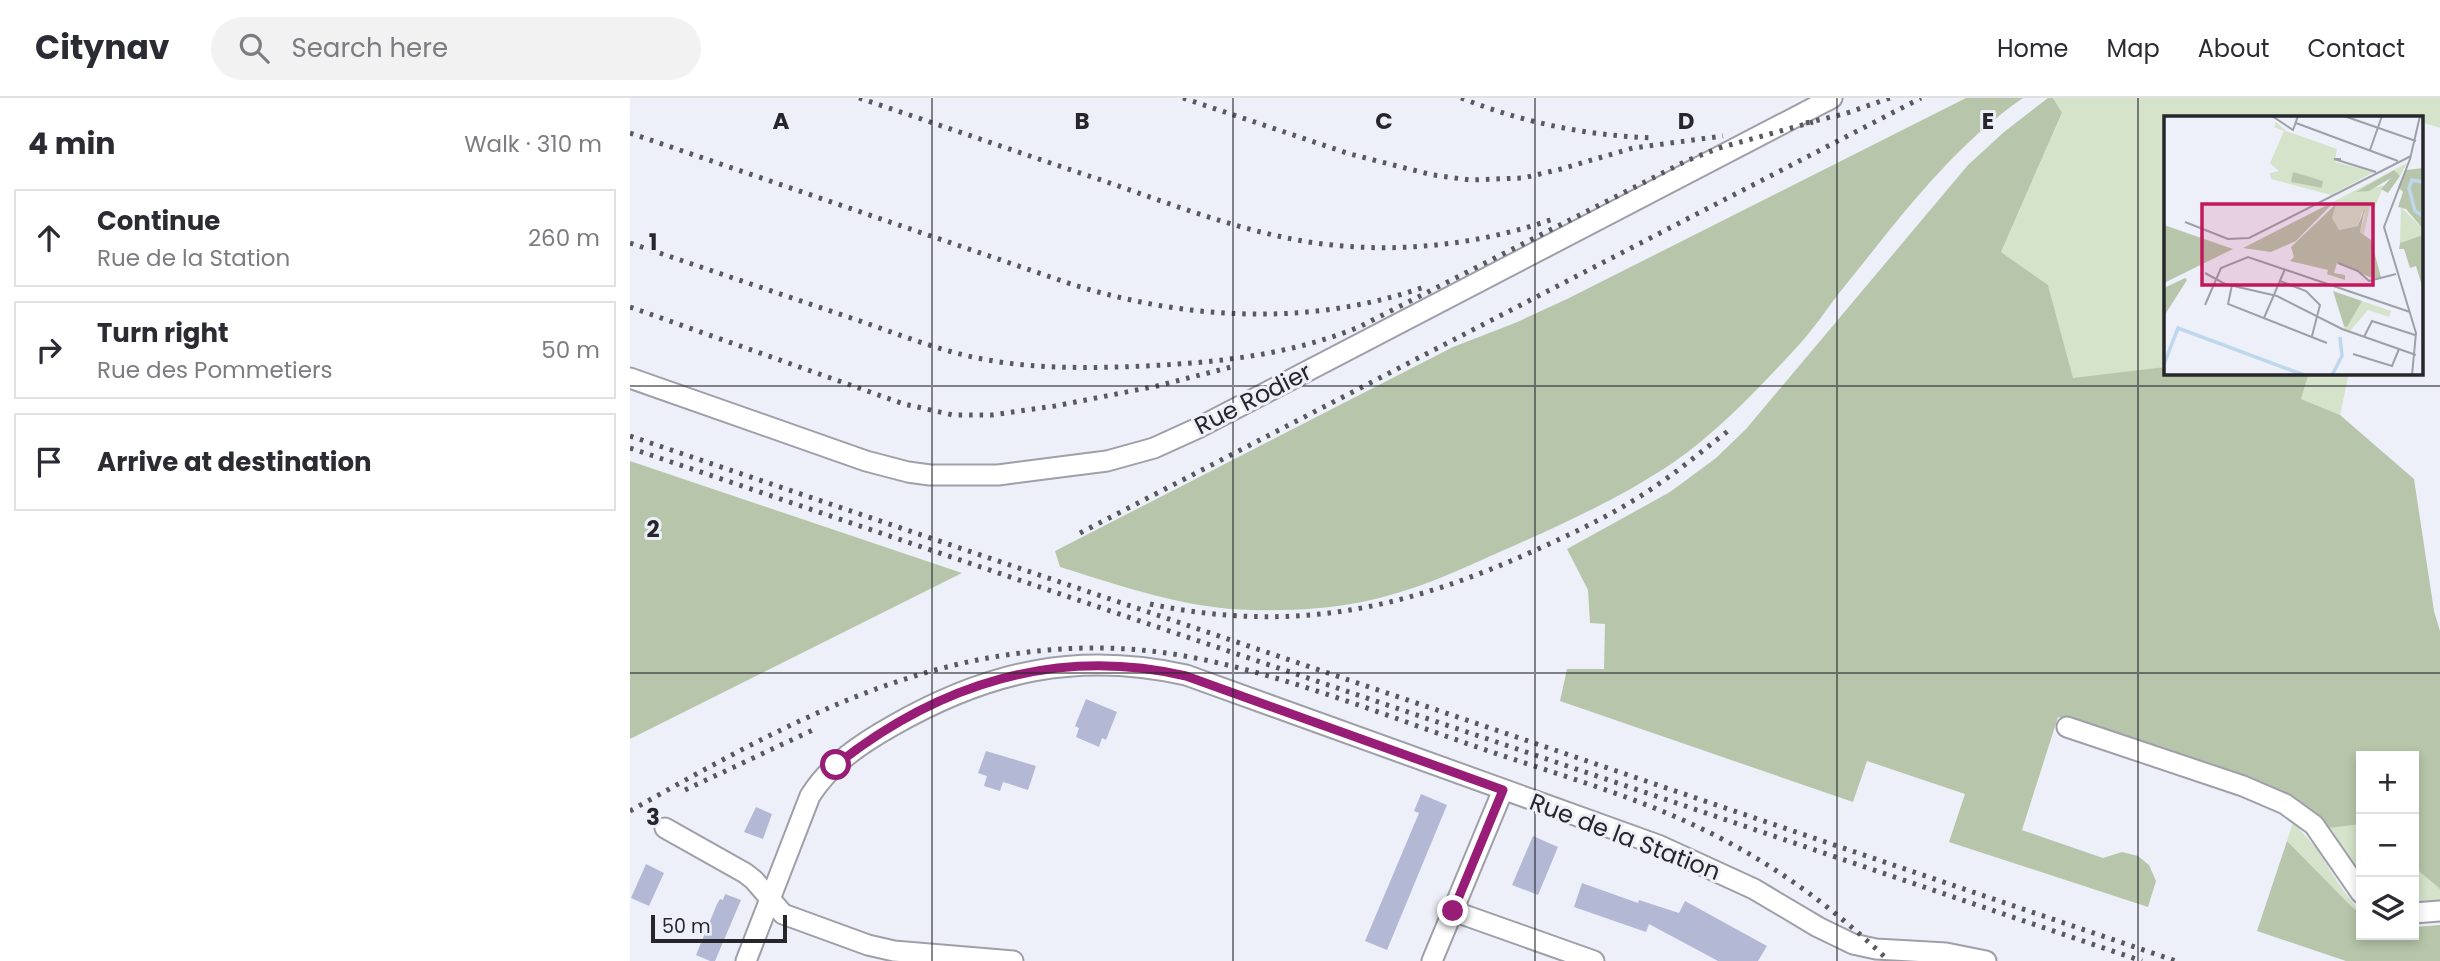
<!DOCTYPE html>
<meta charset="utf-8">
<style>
:root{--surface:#fff;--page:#f2f2f3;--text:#2b2b33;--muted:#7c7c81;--line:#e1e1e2}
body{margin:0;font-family:Poppins,sans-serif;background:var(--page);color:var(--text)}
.controls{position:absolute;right:21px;bottom:21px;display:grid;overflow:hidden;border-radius:0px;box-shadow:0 4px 10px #0003}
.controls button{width:63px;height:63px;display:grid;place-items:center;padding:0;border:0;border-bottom:2px solid var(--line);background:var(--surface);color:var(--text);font:35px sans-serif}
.scale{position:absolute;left:21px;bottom:18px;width:136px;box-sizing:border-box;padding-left:7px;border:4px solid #27272b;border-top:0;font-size:19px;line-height:24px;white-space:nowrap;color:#27272b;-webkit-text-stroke:5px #eef0f9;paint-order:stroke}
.stop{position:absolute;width:21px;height:21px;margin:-16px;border:5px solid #981d76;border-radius:50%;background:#fff}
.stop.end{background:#981d76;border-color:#fff;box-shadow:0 2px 7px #0008}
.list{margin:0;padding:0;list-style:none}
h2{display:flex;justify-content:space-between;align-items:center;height:91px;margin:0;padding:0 28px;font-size:30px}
h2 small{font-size:23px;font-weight:400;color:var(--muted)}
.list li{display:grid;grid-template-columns:46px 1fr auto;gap:21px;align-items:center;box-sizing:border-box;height:98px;margin:0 14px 14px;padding:0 14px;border:2px solid var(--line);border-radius:0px}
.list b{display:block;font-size:26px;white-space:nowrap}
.list p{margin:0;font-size:23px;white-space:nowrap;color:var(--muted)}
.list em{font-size:23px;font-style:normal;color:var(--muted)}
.icon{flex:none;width:38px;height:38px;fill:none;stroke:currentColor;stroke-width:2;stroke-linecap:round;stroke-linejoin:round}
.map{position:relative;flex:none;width:1810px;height:863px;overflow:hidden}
header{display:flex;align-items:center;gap:42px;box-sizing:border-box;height:98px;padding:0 35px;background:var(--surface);border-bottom:2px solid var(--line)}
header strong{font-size:33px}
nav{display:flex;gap:38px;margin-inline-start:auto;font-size:24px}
.search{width:490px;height:63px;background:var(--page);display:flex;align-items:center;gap:18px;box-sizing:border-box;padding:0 24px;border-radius:38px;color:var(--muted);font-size:26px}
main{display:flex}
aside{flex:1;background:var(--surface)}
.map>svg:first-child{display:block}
.green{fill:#d4e3c9}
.forest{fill:#b7c6aa}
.building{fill:#b3b8d5}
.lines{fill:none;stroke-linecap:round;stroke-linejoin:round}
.minor-casing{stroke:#9e9fa8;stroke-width:23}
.minor{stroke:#fff;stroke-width:19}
.rail{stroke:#58585e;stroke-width:5;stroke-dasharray:3.5 7;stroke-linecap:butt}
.route{stroke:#981d76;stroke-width:9}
.grid{fill:none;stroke:#27272b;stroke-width:2;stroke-opacity:0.55}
.labels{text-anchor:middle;stroke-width:6;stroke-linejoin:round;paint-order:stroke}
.street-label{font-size:24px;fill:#27272b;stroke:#eef0f9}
.inset-river{fill:none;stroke:#bdd7ed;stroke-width:3.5}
.inset-road{fill:none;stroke:#9ea0a7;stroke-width:2}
.view{fill:#c2185b;fill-opacity:0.15;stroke:#c2185b;stroke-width:3.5}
.inset-edge{fill:none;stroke:#27272b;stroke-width:3.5}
.grid-label{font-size:23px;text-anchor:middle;font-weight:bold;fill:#27272b;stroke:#eef0f9;stroke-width:6;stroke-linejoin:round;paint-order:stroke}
</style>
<header>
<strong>Citynav</strong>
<div class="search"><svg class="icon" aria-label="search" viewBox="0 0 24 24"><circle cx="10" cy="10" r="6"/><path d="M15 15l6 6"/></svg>Search here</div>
<nav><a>Home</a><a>Map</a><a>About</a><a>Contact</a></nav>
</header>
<main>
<aside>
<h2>4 min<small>Walk · 310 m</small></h2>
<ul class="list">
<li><svg class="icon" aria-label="ahead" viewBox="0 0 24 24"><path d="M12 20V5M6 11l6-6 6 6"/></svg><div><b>Continue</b><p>Rue de la Station</p></div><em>260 m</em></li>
<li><svg class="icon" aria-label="right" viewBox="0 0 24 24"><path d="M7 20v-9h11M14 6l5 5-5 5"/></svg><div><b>Turn right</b><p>Rue des Pommetiers</p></div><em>50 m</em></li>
<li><svg class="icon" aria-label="arrive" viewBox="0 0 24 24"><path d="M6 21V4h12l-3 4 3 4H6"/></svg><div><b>Arrive at destination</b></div></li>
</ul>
</aside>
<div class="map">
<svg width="1810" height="863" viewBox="0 0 1810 863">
<rect width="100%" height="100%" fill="#eef0f9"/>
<g class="green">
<path d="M1423,0H1810V30L1791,24V19H1535V269L1443,281L1418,187L1371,154L1432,16Z"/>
<path d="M1679,275H1719L1710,317L1671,301Z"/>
<path d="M1663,724L1688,752L1708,785L1731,816L1723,810L1657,743Z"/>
<path d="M1729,724L1731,726V782L1698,730Z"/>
<path d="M1784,769L1810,791V803L1784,807Z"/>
</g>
<g class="forest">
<path d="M1336,0H1393C1319,51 1266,125 1210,194C1196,212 1183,232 1167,249C1129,290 1090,332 1044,364C991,400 933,426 874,452C828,473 782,494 732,504C697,511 658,513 622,512C557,511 491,488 430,469L425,453L823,249L885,225L937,201Z"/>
<path d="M1418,0H1423L1432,15L1371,154L1418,187L1443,280L1535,269V275H1679L1671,301L1710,317L1784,381L1804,513L1810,533V791L1784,769V658H1731V726L1698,730L1671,704L1651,692L1428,619L1392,732L1473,760L1492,754L1508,758L1519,767L1526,783L1518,809L1319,744L1335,696L1237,663L1223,704L930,603L937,571H974L975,526L960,525L958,492L937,451L1040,394L1086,360L1116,331L1338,67L1374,34Z"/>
<path d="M0,363L332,475L0,641Z"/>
<path d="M1657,743L1723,810L1731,816V837H1784V829L1810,827V863H1716L1627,833Z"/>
</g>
<g class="building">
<path d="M456,601L487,614L476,642L472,640L469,649L446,639L449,630L445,628Z"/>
<path d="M356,653L406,668L398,692L373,684L370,693L354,688L357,678L348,675Z"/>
<path d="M791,696L817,707L757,852L735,843L789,715L784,713Z"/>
<path d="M126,709L142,716L133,741L114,734Z"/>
<path d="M903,738L928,749L908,797L882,787Z"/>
<path d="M16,766L34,775L19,808L1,800Z"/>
<path d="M952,785L1008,805L1009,802L1049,815L1055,803L1137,848L1128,863H1088L1019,826L1016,834L944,809Z"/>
<path d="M95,796L111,802L85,863H80L66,857L87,806L90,801L93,802Z"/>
</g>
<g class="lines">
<defs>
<g id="minor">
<path d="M0,280L236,363L278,374L300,377H368L477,363L524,350L568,330L1202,0"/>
<path d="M1437,629L1613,688L1655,706L1684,727L1731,795"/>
<path d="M35,730L115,775L124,782L153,816L238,847L264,853L383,863"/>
<path d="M823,813L964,863"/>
<path d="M1784,815L1810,813"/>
<path d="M116,863L180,698C200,666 232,645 264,627C359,573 448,553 556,577L1028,747L1124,791L1188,829L1223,846L1246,851L1316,855L1356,863"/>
<path d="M802,863L873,692"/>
</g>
</defs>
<use href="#minor" class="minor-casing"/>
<use href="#minor" class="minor"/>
<g class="rail">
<path d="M229,0C310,27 390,55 471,82C530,102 588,125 648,138C739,159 839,151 926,120"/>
<path d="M553,0L720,56L803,77L840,82L893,80L931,71L1003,50L1093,38"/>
<path d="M831,0C895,25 954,37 1023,40"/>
<path d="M1176,25L1214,16L1260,0"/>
<path d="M0,35L441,186C555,222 680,229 794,189"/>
<path d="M0,145C74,170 147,195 221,220C266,235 311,254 358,262C402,270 446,270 490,269C571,266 653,260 729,229L1056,63L1089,50L1183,24"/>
<path d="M0,209L274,306L323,317H362L425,308L527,288L605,268"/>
<path d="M0,338L1546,863"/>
<path d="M0,350L1512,863"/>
<path d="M450,435L1291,0"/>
<path d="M520,506C664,536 776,511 908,451C950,432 992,412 1030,385C1055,368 1078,348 1102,330"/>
<path d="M55,692L187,630"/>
<path d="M0,713C123,644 249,572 391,555C443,548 497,548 549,557C649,574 753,617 850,650C931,678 1017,701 1094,742C1155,774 1209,815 1259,863"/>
</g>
</g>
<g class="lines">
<path class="route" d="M206,667C308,586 427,548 556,578L873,692L823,813"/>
</g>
<path class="grid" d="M302,0V863M603,0V863M905,0V863M1207,0V863M1508,0V863M0,288H1810M0,575H1810"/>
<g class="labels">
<g class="street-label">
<text transform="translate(623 301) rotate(-27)" y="8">Rue Rodier</text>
<text transform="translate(995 739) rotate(21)" y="8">Rue de la Station</text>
</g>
</g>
<g transform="translate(1534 18)">
<rect width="259" height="259" fill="#eef0f9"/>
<path d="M112,6L122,15L173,33L171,46L210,56L167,79L107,63L106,57L115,55L106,47L120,15L110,11ZM131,59L159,65L158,72L132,67ZM243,47L236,60L229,54L194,77L220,69L211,91L206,90L200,118L196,116L201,98L198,96L194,110L174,114L168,102L171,85ZM237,91L259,113V119L236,127ZM198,185L227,195L225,201L204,194L186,215L179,212Z" fill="#d4e3c9" fill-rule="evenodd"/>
<path d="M259,52V113L242,93L234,91L239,76L234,71L242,54ZM230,54L236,60L224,77L217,73L227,62L205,75L192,76ZM129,56L159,65L158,72L127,66ZM171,85L132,125L107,136L79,132ZM172,88L168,102L175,114L194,110L201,92L196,116L207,124L217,161L210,163L173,147L170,157L181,159V164L163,158L164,154L126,145L130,141L127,131ZM0,109L69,133L0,167ZM259,119V170H258L252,150L246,152L240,133H235L236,127ZM21,162L23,164L0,200V172ZM169,175L198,185L183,211L180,210Z" fill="#b7c6aa"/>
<path class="inset-river" d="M259,66L248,64L245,72L251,95L259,100M0,248L14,212L140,259M168,259L178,240L176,221"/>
<path class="inset-road" d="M108,0L129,14L134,0M180,0L252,25M132,7L234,45M206,34L218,0M177,43H170L212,56M21,106L64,123L85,122L247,40M174,147L194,155L205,165L232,158M41,157L61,168L113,180L178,213L252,239M116,165L142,175L156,189L148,220M68,169L64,188L163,227M41,189L57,152L84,141L246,196M100,202L121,153M200,221L208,205L251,219M189,238L228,250L235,233M248,259L252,217L220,111L246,43L256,0"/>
<path class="view" d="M38,88H209V169H38Z"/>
<rect width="259" height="259" class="inset-edge"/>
</g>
<g class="grid-label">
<text x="151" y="31">A</text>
<text x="452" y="31">B</text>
<text x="754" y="31">C</text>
<text x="1056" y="31">D</text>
<text x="1358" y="31">E</text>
<text x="23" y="152">1</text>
<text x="23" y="439">2</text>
<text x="23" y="727">3</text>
</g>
</svg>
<div class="controls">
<button>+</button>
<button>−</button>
<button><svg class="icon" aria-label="layers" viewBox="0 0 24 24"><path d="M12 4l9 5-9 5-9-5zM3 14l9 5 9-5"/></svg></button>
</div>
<div class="scale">50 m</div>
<div class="stop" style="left:206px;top:667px"></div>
<div class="stop end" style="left:823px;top:813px"></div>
</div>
</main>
